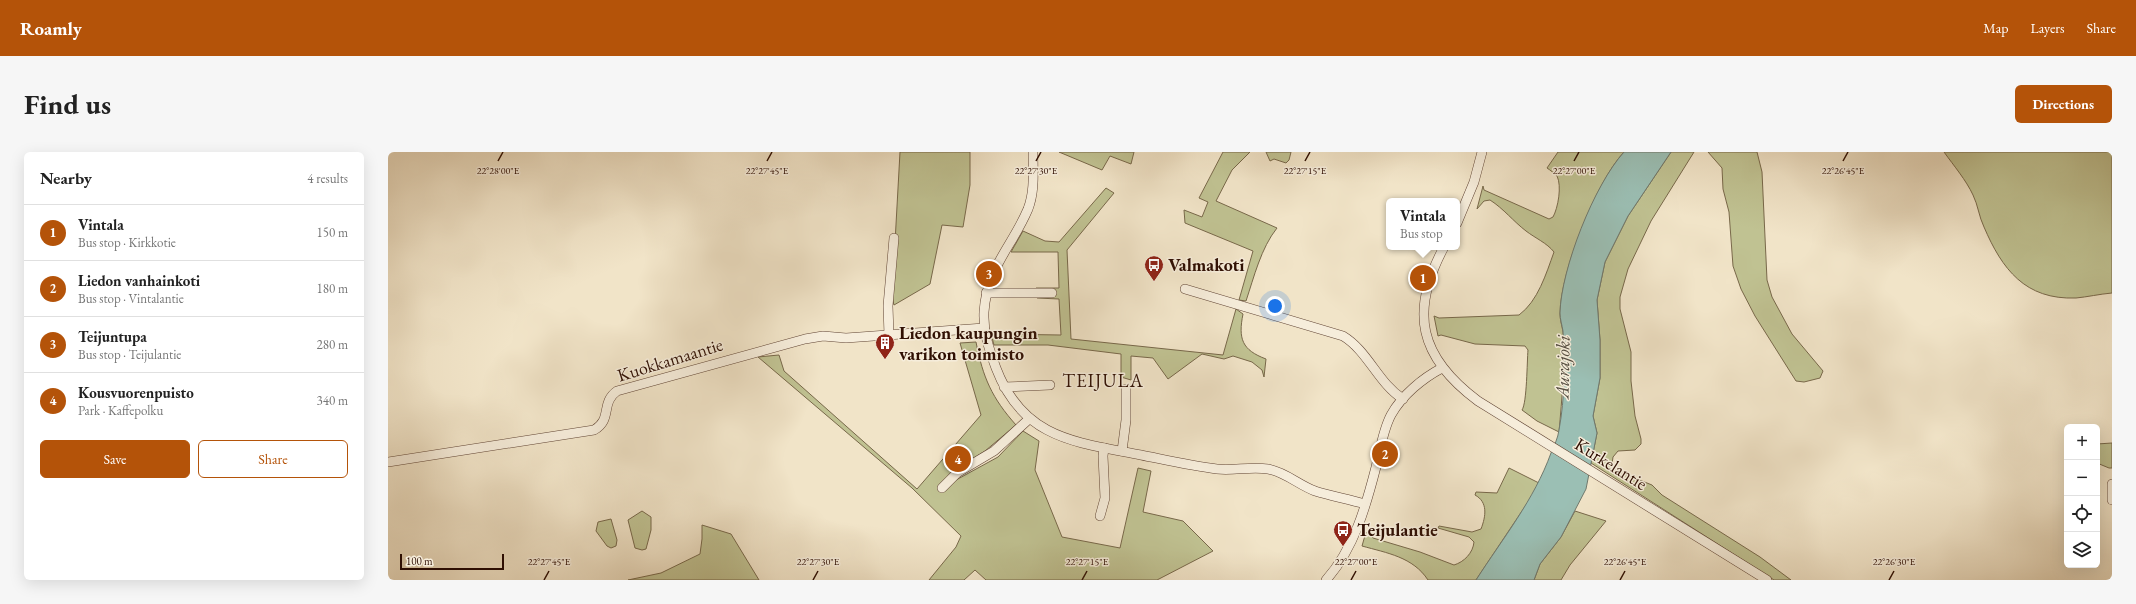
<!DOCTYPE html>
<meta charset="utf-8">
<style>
:root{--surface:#fff;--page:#f6f6f6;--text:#222;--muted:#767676;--line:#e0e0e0;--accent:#b45309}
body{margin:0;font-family:"EB Garamond",serif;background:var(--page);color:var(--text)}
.controls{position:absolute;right:12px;bottom:12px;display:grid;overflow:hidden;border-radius:6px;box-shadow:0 4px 16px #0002}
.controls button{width:36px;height:36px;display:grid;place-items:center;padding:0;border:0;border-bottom:1px solid var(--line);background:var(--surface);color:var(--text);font:20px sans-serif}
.scale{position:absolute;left:12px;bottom:10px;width:104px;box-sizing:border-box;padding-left:4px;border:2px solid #2f0f03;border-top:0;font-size:11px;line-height:14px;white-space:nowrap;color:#2f0f03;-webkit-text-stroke:3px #f6eddb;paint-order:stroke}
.you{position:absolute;left:887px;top:154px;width:14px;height:14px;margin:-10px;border:3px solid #fff;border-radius:50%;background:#1a73e8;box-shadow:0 0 0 6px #1a73e833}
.badge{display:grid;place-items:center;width:26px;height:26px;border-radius:50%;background:var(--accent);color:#fff;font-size:13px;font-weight:700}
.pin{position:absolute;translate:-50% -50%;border:2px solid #fff;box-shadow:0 1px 4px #0006}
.popup{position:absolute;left:998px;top:46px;width:74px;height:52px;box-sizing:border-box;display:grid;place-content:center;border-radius:6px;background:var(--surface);filter:drop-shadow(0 1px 3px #0005);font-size:13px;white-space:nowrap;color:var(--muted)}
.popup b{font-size:15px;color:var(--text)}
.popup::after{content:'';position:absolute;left:50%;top:100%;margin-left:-8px;border:8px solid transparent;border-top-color:var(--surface)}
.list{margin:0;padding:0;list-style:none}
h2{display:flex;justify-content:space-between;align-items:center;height:52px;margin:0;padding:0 16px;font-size:17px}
h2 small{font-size:13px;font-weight:400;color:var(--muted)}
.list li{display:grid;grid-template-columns:26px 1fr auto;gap:12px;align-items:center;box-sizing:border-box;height:56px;padding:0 16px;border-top:1px solid var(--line)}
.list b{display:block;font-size:15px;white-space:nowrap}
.list p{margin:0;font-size:13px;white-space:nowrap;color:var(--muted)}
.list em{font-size:13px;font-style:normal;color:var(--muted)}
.actions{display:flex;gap:8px;padding:12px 16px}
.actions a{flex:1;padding:9px 0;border:1px solid var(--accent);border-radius:6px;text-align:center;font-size:14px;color:var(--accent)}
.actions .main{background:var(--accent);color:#fff}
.icon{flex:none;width:22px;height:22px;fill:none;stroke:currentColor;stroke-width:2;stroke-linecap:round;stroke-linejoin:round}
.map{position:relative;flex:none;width:1724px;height:428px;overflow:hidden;border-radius:6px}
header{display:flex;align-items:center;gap:24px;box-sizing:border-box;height:56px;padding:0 20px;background:var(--accent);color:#fff}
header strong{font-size:19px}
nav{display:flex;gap:22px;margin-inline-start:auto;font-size:14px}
.intro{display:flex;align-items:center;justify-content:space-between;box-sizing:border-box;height:96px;padding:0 24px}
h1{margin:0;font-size:28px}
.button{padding:10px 18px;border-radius:6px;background:var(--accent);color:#fff;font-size:14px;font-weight:700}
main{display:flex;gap:24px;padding:0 24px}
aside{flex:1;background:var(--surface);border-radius:6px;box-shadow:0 4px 16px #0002}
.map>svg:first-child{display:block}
.green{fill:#c0c292;stroke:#78684a}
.water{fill:#9bbfb4;stroke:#70796d}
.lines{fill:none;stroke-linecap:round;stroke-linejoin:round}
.minor-casing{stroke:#604434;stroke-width:10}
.minor{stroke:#f6eddb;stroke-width:9}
.ticks{fill:none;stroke:#2f0f03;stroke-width:1.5}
.labels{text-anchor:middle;stroke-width:3;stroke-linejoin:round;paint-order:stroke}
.poi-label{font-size:18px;font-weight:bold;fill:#2f0f03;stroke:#f6eddb;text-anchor:start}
.street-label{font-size:18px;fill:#2f0f03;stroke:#f6eddb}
.water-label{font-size:19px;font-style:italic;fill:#554d41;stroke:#f6eddb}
.neighbourhood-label{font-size:19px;letter-spacing:1px;fill:#2f0f03;stroke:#f6eddb}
.ticks-label{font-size:10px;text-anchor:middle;fill:#2f0f03;stroke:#f6eddb;stroke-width:3;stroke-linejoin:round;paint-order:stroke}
</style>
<header>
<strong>Roamly</strong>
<nav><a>Map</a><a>Layers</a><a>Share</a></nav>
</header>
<div class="intro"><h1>Find us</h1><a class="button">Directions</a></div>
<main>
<aside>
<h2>Nearby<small>4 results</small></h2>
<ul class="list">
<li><span class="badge">1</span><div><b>Vintala</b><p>Bus stop · Kirkkotie</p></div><em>150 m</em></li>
<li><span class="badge">2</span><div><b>Liedon vanhainkoti</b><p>Bus stop · Vintalantie</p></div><em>180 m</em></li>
<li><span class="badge">3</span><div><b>Teijuntupa</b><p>Bus stop · Teijulantie</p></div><em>280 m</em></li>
<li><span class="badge">4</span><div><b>Kousvuorenpuisto</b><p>Park · Kaffepolku</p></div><em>340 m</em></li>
</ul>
<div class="actions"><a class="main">Save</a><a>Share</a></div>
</aside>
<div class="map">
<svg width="1724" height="428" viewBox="0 0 1724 428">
<rect width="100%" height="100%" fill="#f1e4c8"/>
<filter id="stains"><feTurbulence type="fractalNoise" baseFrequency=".005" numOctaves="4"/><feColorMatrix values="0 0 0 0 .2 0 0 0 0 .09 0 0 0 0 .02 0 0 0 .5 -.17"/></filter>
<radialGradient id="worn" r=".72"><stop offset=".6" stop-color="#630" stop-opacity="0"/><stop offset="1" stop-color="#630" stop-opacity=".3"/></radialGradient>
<g class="green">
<path d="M512,0H582V33L575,75L554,73L542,132L506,153L504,145Z"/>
<path d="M671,0H746L743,12L722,4L714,18Z"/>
<path d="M835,0H862L844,18L828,49L889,76C873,96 866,125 858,149L851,148L865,99L797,71L796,58L814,65L820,50L811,46Z"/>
<path d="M878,0H903L901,8L898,11L886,7L882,9Z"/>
<path d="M1170,0H1236C1208,30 1172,121 1172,162C1172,168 1174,174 1175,180C1177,213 1174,246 1171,280L1149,269L1134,258C1139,251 1139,209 1140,198L1137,194L1087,192L1053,183L1050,184L1046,164L1051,166L1131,163C1150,149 1158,122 1166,100C1159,91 1147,86 1138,79C1125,69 1116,57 1102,48L1096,49L1089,57L1095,34L1096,38L1161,67L1165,65C1170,56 1174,34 1169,24C1166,21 1162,18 1159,16Z"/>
<path d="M1283,0H1306L1263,69L1240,117L1232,145V157L1243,200V229L1247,264L1253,287V292L1247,298L1230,299L1225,305L1224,312L1229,319L1264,333L1274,343L1372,405L1403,428H1386L1203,311L1209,281L1205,264L1212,226V188L1209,148L1217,110L1240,64Z"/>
<path d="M1320,0H1369L1374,20L1379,128L1384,145L1404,182L1435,219L1432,226L1416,230L1408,229L1367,164L1353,137L1345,114L1341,60L1335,37L1334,16Z"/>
<path d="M1556,0H1724V141C1712,142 1699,145 1688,146C1637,148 1614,117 1596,75C1591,65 1590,53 1585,43C1578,28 1566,14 1556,0Z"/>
<path d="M718,36L726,41L679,98L683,187L835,203L848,157L855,162C850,187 854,198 878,207L876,225L874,218L864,210L845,204L836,207L814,202L780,227L765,206L743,204V228L733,225V202L660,193H606L603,182L673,183L671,147L649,146L648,136H671L670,100H623L635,79L657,89L671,90Z"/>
<path d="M588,190C595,226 604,246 628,273L597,299L564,320L568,328L610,305L635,279L651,289L647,318L674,385L732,396L750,316L763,319L755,360L795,369L825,399L769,428H598L587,418L576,428H541L568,395L573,384L524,336L370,205L391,203L396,219L529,337L593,263L572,191Z"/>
<path d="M1724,291V316H1721L1709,311V292Z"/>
<path d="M1121,316L1151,331L1144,344L1088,428H1040C1025,405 999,401 974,394L978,380L985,386L1032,400L1066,413C1076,410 1085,401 1086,390L1081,385L1050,376L1051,374L1084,380L1093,377C1098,364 1100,350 1087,343L1088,340L1109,341Z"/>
<path d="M254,359L263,365V378L258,397L254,398L247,396L240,368Z"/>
<path d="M1187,359L1218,369L1182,413L1173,428H1146L1152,412L1173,385Z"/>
<path d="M223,367L229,388L228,394L223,396L219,394L208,379L210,370Z"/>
<path d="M314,373L343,382L371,428H240L273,421L312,402L314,387Z"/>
</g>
<path class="water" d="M1236,0H1283L1240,64L1217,110L1209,148L1212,188V226L1205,264L1209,281L1198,337L1173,385L1152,412L1146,428H1088C1115,386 1146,348 1163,301C1166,294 1170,286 1171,278C1177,246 1177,211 1175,179C1174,173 1172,167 1172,161C1173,117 1206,33 1236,0Z"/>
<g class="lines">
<defs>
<g id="minor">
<path d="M645,0C645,19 647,39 640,57C624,95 599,115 596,160C595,180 601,197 608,216C635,287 687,290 753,303C778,308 804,314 829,317C846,319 863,314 880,317C897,320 911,333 927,339C943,344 960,347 977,352"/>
<path d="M1069,71L1086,30L1094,0"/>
<path d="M1056,95C1021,160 1031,205 1090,249L1379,428"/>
<path d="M797,137L955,184C980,199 990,231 1015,247"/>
<path d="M598,141H664"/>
<path d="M501,183L500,154L506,86"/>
<path d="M616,235L662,233"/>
<path d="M734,299L738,268V237"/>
<path d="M0,310L206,278C225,267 212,251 229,239L417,187L435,184L458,186L596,176"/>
<path d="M1724,332V348"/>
<path d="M554,336L569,321L606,299L641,267"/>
<path d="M712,364L717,346L715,304L716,296"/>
<path d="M938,428C966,397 978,354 988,315C992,298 995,278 1003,263C1014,243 1035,226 1054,216"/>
</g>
</defs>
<use href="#minor" class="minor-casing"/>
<use href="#minor" class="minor"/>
</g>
<path class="ticks" d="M110,9L115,0M379,9L384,0M648,9L653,0M917,9L922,0M1186,9L1191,0M1455,9L1460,0M156,428L161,419M425,428L430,419M694,428L699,419M963,428L968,419M1232,428L1237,419M1501,428L1506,419"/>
<defs>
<symbol id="bus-pin" viewBox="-11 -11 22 30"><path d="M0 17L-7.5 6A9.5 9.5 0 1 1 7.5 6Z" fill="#8f2418" stroke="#f6eddb"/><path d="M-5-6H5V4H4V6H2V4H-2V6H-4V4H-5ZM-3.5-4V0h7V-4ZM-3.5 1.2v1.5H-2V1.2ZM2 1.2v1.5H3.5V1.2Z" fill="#fff"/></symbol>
<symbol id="building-pin" viewBox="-11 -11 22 30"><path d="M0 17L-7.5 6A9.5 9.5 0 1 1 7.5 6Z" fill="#8f2418" stroke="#f6eddb"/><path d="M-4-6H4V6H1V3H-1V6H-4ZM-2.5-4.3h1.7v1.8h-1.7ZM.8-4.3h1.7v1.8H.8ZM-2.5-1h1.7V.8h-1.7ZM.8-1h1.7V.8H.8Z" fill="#fff"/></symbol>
</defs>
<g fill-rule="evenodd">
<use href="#bus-pin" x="755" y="102" width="22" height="30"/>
<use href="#building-pin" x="486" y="180" width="22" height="30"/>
<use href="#bus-pin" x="944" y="367" width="22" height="30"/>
</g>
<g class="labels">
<g class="poi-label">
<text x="780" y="119">Valmakoti</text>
<text x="511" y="187">Liedon kaupungin<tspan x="511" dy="21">varikon toimisto</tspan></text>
<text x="969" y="384">Teijulantie</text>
</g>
<g class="street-label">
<text transform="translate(282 208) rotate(-17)" y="6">Kuokkamaantie</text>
<text transform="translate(1223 312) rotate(32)" y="6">Kurkelantie</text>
</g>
<g class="water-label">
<text transform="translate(1174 215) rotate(-89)" y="7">Aurajoki</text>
</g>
<g class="neighbourhood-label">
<text x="715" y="235">TEIJULA</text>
</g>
</g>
<g class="ticks-label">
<text x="110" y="22">22°28'00"E</text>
<text x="379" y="22">22°27'45"E</text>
<text x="648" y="22">22°27'30"E</text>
<text x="917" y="22">22°27'15"E</text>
<text x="1186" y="22">22°27'00"E</text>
<text x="1455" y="22">22°26'45"E</text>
<text x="161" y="413">22°27'45"E</text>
<text x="430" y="413">22°27'30"E</text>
<text x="699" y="413">22°27'15"E</text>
<text x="968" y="413">22°27'00"E</text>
<text x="1237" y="413">22°26'45"E</text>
<text x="1506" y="413">22°26'30"E</text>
</g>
<rect width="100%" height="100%" filter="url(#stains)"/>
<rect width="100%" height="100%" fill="url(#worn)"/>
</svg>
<div class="controls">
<button>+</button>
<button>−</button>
<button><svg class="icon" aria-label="locate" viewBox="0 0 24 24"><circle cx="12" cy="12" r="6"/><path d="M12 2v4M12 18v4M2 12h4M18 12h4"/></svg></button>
<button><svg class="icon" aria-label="layers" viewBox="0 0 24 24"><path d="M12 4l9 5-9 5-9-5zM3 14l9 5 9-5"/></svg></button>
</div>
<div class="scale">100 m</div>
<div class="you"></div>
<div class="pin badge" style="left:1035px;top:126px">1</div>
<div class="popup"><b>Vintala</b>Bus stop</div>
<div class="pin badge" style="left:997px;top:302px">2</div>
<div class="pin badge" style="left:601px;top:122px">3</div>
<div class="pin badge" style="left:570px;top:307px">4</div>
</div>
</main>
